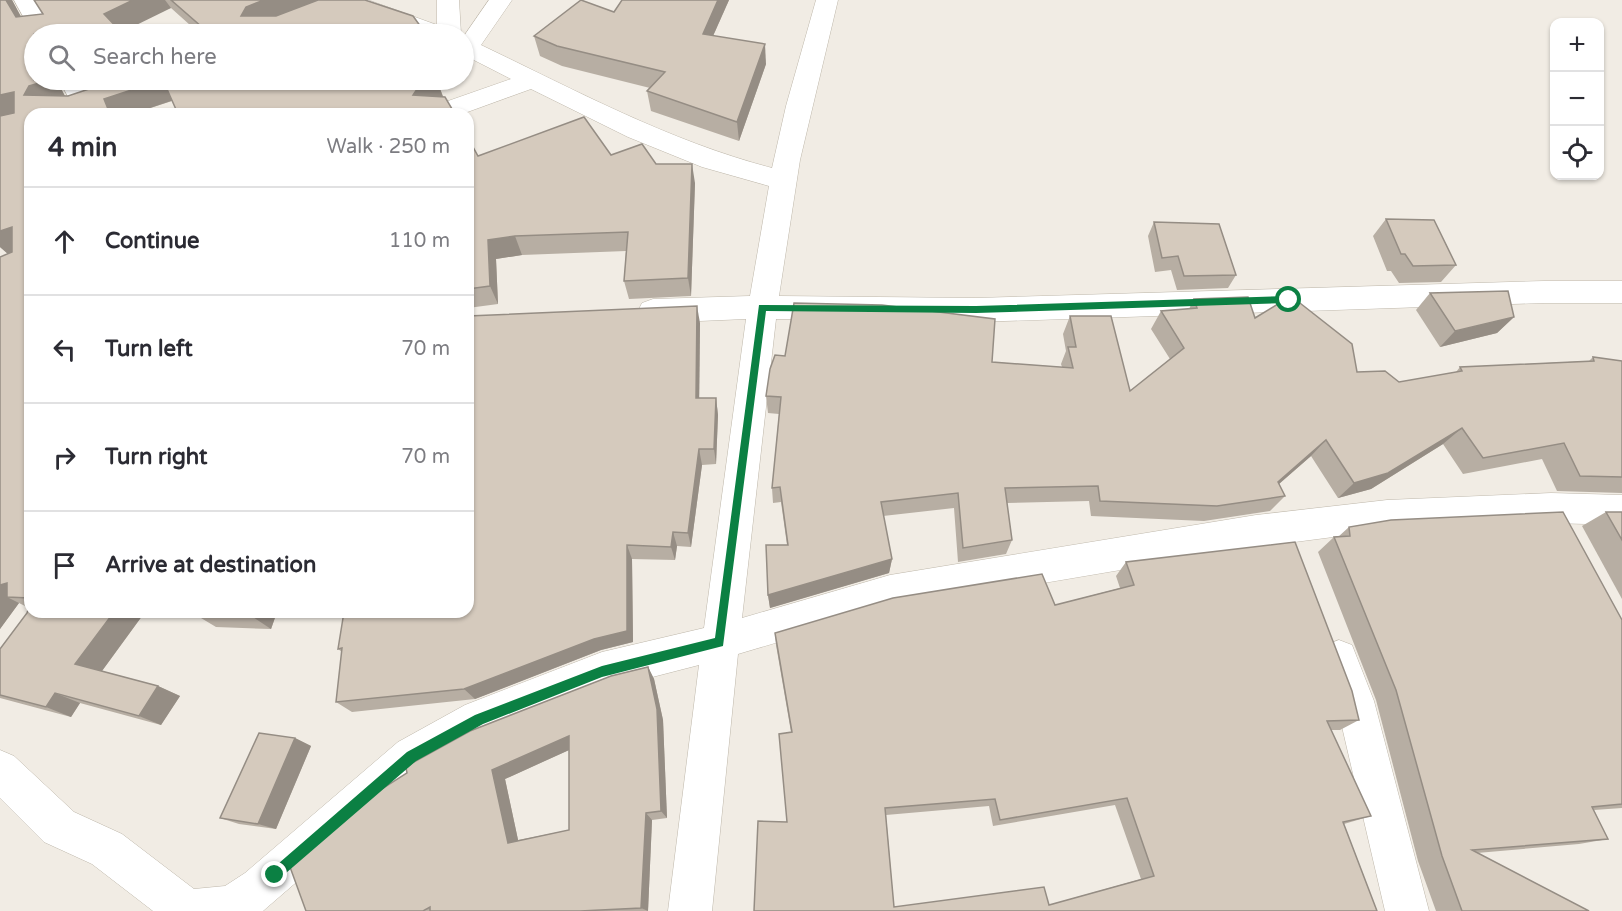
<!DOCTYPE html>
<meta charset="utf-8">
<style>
:root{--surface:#fff;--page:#f7f7f7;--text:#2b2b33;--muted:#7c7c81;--line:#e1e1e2}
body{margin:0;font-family:"Varela Round",sans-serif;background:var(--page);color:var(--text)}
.controls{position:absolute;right:18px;top:18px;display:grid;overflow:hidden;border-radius:12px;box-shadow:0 2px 4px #0004}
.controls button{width:54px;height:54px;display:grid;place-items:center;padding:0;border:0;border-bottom:2px solid var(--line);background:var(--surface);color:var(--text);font:30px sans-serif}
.stop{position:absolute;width:18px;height:18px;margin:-14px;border:4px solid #0b8043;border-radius:50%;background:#fff}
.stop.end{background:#0b8043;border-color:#fff;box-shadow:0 2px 6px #0008}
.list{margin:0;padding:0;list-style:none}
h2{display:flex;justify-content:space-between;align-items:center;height:78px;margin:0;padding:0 24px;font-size:26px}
h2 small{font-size:20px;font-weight:400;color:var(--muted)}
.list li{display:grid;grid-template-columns:39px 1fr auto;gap:18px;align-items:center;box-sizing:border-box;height:108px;padding:0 24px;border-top:2px solid var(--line)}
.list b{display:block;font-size:22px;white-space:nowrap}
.list em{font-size:20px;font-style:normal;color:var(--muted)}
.icon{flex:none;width:33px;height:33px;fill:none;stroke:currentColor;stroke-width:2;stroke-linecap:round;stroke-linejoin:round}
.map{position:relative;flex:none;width:1622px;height:911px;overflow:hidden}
.search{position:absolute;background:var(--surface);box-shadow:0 2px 4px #0004;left:24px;top:24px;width:450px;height:66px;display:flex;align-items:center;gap:15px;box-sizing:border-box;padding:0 21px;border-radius:33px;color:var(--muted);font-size:22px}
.panel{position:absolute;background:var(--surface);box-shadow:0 2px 4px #0004;left:24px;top:108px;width:450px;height:510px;border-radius:18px}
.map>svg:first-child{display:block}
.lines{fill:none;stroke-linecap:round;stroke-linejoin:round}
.minor-casing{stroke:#beb7aa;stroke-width:1}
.minor{fill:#fff;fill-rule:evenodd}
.wall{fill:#b7aea3;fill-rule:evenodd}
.shaded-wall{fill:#958d84}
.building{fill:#d5cabd;stroke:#958d84;stroke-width:1.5;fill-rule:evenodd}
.route{fill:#0b8043}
</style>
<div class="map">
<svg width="1622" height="911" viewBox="0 0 1622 911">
<rect width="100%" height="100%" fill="#f1ece4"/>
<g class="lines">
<defs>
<g id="minor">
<path d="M14,0H36L56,34L34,36Z"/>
<path d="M335,0H368L437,25V0H459L461,34H419L338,5Z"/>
<path d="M489,0H512L481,45C577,91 669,141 772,168L786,106L816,0H838L800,160L779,296L976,298L1544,281H1622V303H1544L976,322L776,319L742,618L890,575L1256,515L1387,500L1551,493L1622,495V525L1551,523L1387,530L1256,547L890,609L738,654L712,911H668L699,665L602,690L491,734L426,770L263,911H153L92,864L44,842L0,798V750L14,756L74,812L122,834L194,889L225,886L245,873L398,742L465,705L602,652L704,628L746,319L653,323L642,319L638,311L642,303L653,299L750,296L769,186L702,167L628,137L531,89L462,114H424L428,108L511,79L464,55V36Z"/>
<path d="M59,80H83L91,94L129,80H163L160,86L85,113L76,111Z"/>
<path d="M1339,640L1352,645L1374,701L1429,911H1385L1336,701L1320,658L1326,645Z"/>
</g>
</defs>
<use href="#minor" class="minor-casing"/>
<use href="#minor" class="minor"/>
</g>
<g class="wall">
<path d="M0,0H12L21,17L43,14L34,0H365L426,34H200L171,8L34,34V80L57,81L65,96H68L90,89L83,80H451L452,81L439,86L443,96L172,101L132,114H30V612H145L102,671L158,686L180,696L161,725L80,703L71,717L0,698V649L27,613L29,608L19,603L0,629L8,254L0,247Z"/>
<path d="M622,0H729L713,36L766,64L739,141L651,111L647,91L650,88L562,66L540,56L534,36L614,12Z"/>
<path d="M468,138L478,156L611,155L656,164L695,183L691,296L629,299L624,281L626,251L522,255L496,259L498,304L468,308Z"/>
<path d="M1386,219L1456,265L1441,282L1399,283L1391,271H1387L1373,236Z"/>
<path d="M1154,222L1236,275L1228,288L1177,290L1171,270L1155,272L1148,236Z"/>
<path d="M1430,293L1514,317L1497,333L1440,347L1416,310Z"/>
<path d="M1194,299L1255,318L1357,372L1399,382L1456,372L1460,367L1589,361L1593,357L1622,361V493L1557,491L1542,459L1463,474L1443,444L1371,489L1338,498L1311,456L1279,484L1285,496L1270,511L1204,521L1091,516L1089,501L1007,503L1012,540L1006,554L958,562L954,508L883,516L892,559L889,573L770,608L768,595L787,545L781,502L773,503L772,488L779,414L768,413L766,396L785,356L992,362L1062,367L1061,364L1066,351L1063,334L1070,316L1130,391L1170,359L1151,329L1161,311L1189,309Z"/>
<path d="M700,323L699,398H716L718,415L716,464L702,465L691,547L677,546L675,560L632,559L633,642L601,650L475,699L352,712L336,702L342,652L338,649Z"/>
<path d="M1606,512H1622V599L1582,526Z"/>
<path d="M1349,527L1622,620V808L1594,810L1608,839L1579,844L1477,853L1589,911H1436L1418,861L1376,700L1318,552L1334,537H1338Z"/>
<path d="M1126,562L1359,720L1340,730H1331L1371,816L1344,824L1377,911H754L787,822L791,732L776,645L775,633L1055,605L1120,588L1116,576ZM1115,805L1141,879L1049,905L894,907L886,815L989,806L993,826Z"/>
<path d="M173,612H277L271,629L216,627L196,615L197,613Z"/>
<path d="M648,667L654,679L663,720L667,818L652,820L648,911H306ZM569,750V830L518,840L505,779Z"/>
<path d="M295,738L311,746L276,829L239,824L220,818Z"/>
</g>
<g class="shaded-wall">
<path d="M6,0H12L32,37L16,17Z"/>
<path d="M133,0H165L171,8L118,34L104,14Z"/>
<path d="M264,0H327L253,34L241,16L246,7Z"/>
<path d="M718,0H729L705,54L703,34Z"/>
<path d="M765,44L766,64L739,141L737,122Z"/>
<path d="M50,80H58L57,81L67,100L24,95L29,86Z"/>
<path d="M83,80H124L92,91Z"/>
<path d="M163,80L177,99L132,114H110L104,99Z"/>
<path d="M435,80H451L452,81L439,86L444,100L413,95L419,86Z"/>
<path d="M14,92L31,111L0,119V95Z"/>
<path d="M692,164L695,183L691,296L688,278Z"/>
<path d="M12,227L30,245L8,254L0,247V231Z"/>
<path d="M515,236L522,255L496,259L498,304L490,286L488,240Z"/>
<path d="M697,306L700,323L699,415L696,398Z"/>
<path d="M1514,317L1497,333L1440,347L1455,331Z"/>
<path d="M716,398L718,415L716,464L714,449Z"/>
<path d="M1462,428L1443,444L1371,489L1338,498L1354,483Z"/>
<path d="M1326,440L1311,456L1264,497L1278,482Z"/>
<path d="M699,449L702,465L691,547L688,533Z"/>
<path d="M673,532L677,546L675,560L671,547Z"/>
<path d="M627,545L632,559L633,642L601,650L475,699L464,689L594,639Z"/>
<path d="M892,559L889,573L770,608L768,595Z"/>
<path d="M7,583V597L19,603L0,629V585Z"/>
<path d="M114,612H145L99,675L75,664Z"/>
<path d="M255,612H277L271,629L253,617Z"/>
<path d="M648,667L654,679L663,720L667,818L661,811Z"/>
<path d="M158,686L180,696L161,725L139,716Z"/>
<path d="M55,693L80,703L71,717L46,707Z"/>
<path d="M569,736L578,746L505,779L520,849L508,843L492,770Z"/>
<path d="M295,738L311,746L276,829L258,824Z"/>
<path d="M646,813L652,820L648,911L641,908Z"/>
</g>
<g class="building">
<path d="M0,0H6L16,17L43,14L34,0H133L104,14L123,34H34V80H50L29,86L24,95L68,96L116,80H162L104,99L110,114H30V598L7,597V583L0,585V257L12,252V227L0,231V116L14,113V92L0,95Z"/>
<path d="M171,0H264L246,7L241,16H276L318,0H365L413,16L426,34H210Z"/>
<path d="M581,0L614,12L622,0H718L703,34L765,44L737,122L647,91L665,72L557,46L534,36Z"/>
<path d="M163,80H436L419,86L413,95L445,97L455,114H178Z"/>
<path d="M584,117L611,155L642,144L656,164H692L688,278L624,281L628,232L515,236L488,240L490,286L468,289V138L478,156Z"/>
<path d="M1386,219L1434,220L1456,265L1413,266L1405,254H1401Z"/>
<path d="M1154,222L1219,224L1236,275L1184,276L1178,256L1162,258Z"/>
<path d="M1508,291L1514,317L1455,331L1430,293Z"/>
<path d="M1291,296L1352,344L1357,372L1385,371L1399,382L1462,371L1460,367L1594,361L1593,357L1622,361V477L1580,476L1564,443L1483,458L1462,428L1388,473L1354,483L1326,440L1278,482L1285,496L1217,506L1100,501L1098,486L1005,488L1012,540L963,548L958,493L881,502L892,559L768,595L766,545H788L780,487L772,488L781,397L766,396L770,369L775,355L785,356L794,303L882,305L995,319L992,362L1073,368L1068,347H1076L1070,316H1111L1130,391L1184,348L1161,311L1197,308L1194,299L1248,297L1255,318Z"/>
<path d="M697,306L696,398H716L714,449H699L688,533L673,532L671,547L627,545V631L594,639L464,689L336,702L342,648L338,649L344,612H468V316Z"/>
<path d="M1563,512L1622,620V804L1592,807L1608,839L1472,850L1589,911H1462L1442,856L1396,690L1334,537L1350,536L1349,527L1391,520Z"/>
<path d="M1606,512H1622V540Z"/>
<path d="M1295,542L1352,691L1359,720L1327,721L1371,816L1343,822L1377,911H754L758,821L787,822L779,734L792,732L775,633L893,598L1042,574L1055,605L1134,585L1126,562ZM1127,798L1154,876L1049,905L1044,887L894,907L885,808L995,799L1000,820Z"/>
<path d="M30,604V612H114L75,664L158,686L139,716L55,693L46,707L0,695V649L27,613Z"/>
<path d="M198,612H255L253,617L196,615Z"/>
<path d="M648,667L657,709L661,811L646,813L641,908L580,911H430V907L423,911H306L290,867L380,790L407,773L406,768L412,763L470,731L611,676ZM569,736V830L508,843L492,770Z"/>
<path d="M259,733L295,738L258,824L220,818Z"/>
</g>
<path class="route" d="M1289,296L1293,300L1289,303L976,313L766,311L723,646L602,677L483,724L416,761L279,879H271V870L407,752L475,715L602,666L715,638L759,305L976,306Z"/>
</svg>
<div class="controls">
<button>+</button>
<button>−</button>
<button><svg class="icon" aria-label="locate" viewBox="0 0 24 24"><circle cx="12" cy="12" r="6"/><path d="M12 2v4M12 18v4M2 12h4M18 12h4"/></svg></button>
</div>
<div class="stop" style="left:1289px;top:300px"></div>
<div class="stop end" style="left:275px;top:875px"></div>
<div class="search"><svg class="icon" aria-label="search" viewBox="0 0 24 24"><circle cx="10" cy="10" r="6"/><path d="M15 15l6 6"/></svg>Search here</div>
<section class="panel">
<h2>4 min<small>Walk · 250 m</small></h2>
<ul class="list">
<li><svg class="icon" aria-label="ahead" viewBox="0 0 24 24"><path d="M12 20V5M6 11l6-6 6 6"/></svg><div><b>Continue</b></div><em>110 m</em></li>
<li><svg class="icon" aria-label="left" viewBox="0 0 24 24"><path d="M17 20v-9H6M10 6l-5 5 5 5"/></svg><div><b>Turn left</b></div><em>70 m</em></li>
<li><svg class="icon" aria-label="right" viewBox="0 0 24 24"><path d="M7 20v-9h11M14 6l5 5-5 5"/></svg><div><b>Turn right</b></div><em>70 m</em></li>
<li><svg class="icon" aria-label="arrive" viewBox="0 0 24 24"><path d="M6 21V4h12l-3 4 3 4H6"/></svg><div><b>Arrive at destination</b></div></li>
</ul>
</section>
</div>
